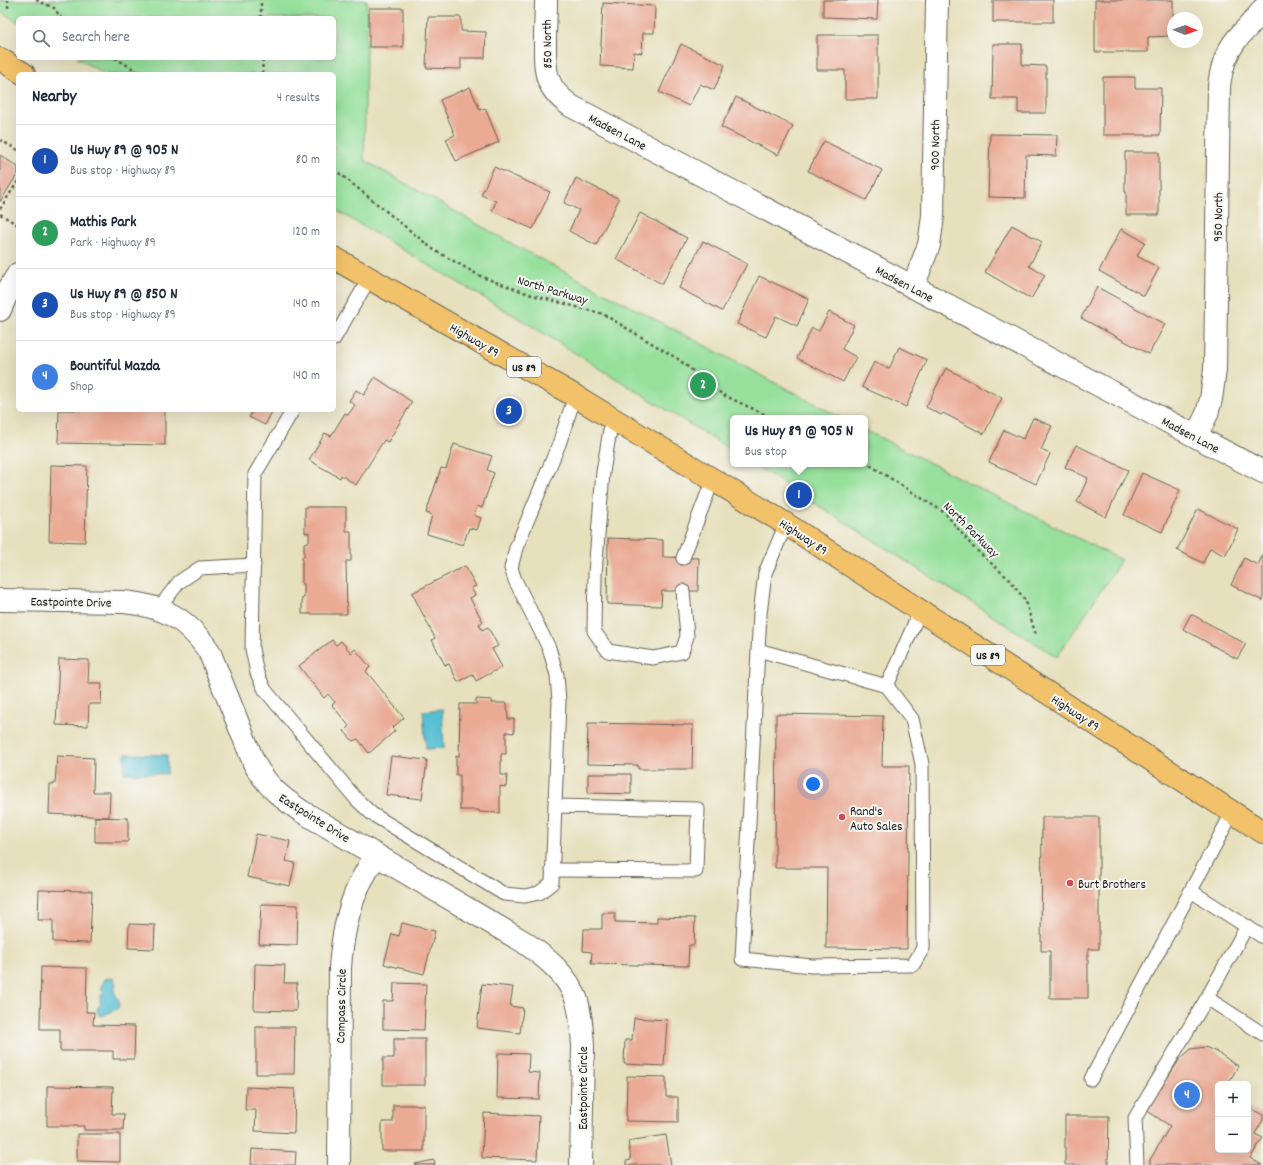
<!DOCTYPE html>
<meta charset="utf-8">
<style>
:root{--surface:#fff;--page:#f2f2f3;--text:#1f2937;--muted:#747a83;--line:#e0e1e3;--accent:#0b8043}
body{margin:0;font-family:Dekko,sans-serif;background:var(--page);color:var(--text)}
.controls{position:absolute;right:12px;bottom:12px;display:grid;overflow:hidden;border-radius:6px;box-shadow:0 4px 16px #0002}
.controls button{width:36px;height:36px;display:grid;place-items:center;padding:0;border:0;border-bottom:1px solid var(--line);background:var(--surface);color:var(--text);font:20px sans-serif}
.compass{position:absolute;left:1167px;top:12px;width:36px;height:36px;border-radius:50%;background:var(--surface);box-shadow:0 4px 16px #0002;rotate:91deg}
.you{position:absolute;left:813px;top:784px;width:14px;height:14px;margin:-10px;border:3px solid #fff;border-radius:50%;background:#1a73e8;box-shadow:0 0 0 6px #1a73e833}
.badge{display:grid;place-items:center;width:26px;height:26px;border-radius:50%;background:var(--accent);color:#fff;font-size:13px;font-weight:700}
.pin{position:absolute;translate:-50% -50%;border:2px solid #fff;box-shadow:0 1px 4px #0006}
.popup{position:absolute;left:730px;top:415px;width:138px;height:52px;box-sizing:border-box;display:grid;place-content:center;border-radius:6px;background:var(--surface);filter:drop-shadow(0 1px 3px #0005);font-size:13px;white-space:nowrap;color:var(--muted)}
.popup b{font-size:15px;color:var(--text)}
.popup::after{content:'';position:absolute;left:50%;top:100%;margin-left:-8px;border:8px solid transparent;border-top-color:var(--surface)}
.list{margin:0;padding:0;list-style:none}
h2{display:flex;justify-content:space-between;align-items:center;height:52px;margin:0;padding:0 16px;font-size:17px}
h2 small{font-size:13px;font-weight:400;color:var(--muted)}
.list li{display:grid;grid-template-columns:26px 1fr auto;gap:12px;align-items:center;box-sizing:border-box;height:72px;padding:0 16px;border-top:1px solid var(--line)}
.list b{display:block;font-size:15px;white-space:nowrap}
.list p{margin:0;font-size:13px;white-space:nowrap;color:var(--muted)}
.list em{font-size:13px;font-style:normal;color:var(--muted)}
.icon{flex:none;width:22px;height:22px;fill:none;stroke:currentColor;stroke-width:2;stroke-linecap:round;stroke-linejoin:round}
.map{position:relative;flex:none;width:1263px;height:1165px;overflow:hidden}
.search{position:absolute;background:var(--surface);box-shadow:0 4px 16px #0002;left:16px;top:16px;width:320px;height:44px;display:flex;align-items:center;gap:10px;box-sizing:border-box;padding:0 14px;border-radius:6px;color:var(--muted);font-size:15px}
.panel{position:absolute;background:var(--surface);box-shadow:0 4px 16px #0002;left:16px;top:72px;width:320px;height:340px;border-radius:6px}
.map>svg:first-child{display:block}
.green{fill:#96e09b;stroke:#597e5c}
.water{fill:#56c0d3;stroke:#396e78}
.building{fill:#eaaa94}
.lines{fill:none;stroke-linecap:round;stroke-linejoin:round}
.lane-casing{stroke:#636154;stroke-width:15}
.street-casing{stroke:#636154;stroke-width:24}
.primary-casing{stroke:#636154;stroke-width:24}
.path{stroke:#636154;stroke-width:2.5;stroke-dasharray:3 3;stroke-linecap:butt}
.lane{stroke:#fff;stroke-width:13}
.street{stroke:#fff;stroke-width:22}
.primary{stroke:#f2c26a;stroke-width:22}
.poi-dot{fill:#d1495b;stroke:#f6f6f2;stroke-width:1.5}
.labels{text-anchor:middle;stroke-width:4;stroke-linejoin:round;paint-order:stroke}
.shield{fill:#f6f6f2;stroke:#5d5d5c;stroke-width:1}
.shield-label{font-size:12px;font-weight:bold;fill:#1c1c1c}
.street-label{font-size:13px;fill:#1c1c1c;stroke:#f6f6f2}
.poi-label{font-size:13px;fill:#1c1c1c;stroke:#f6f6f2;text-anchor:start}
</style>
<div class="map">
<svg width="1263" height="1165" viewBox="0 0 1263 1165">
<rect width="100%" height="100%" fill="#f6f6f2"/>
<filter id="ink" filterUnits="userSpaceOnUse"><feTurbulence type="fractalNoise" baseFrequency=".025" numOctaves="2"/><feDisplacementMap in="SourceGraphic" scale="8" xChannelSelector="R" yChannelSelector="G"/><feConvolveMatrix kernelMatrix="1 2 1 2 8 2 1 2 1" color-interpolation-filters="sRGB"/></filter>
<filter id="wash" filterUnits="userSpaceOnUse"><feTurbulence type="fractalNoise" baseFrequency=".012" numOctaves="4" result="noise"/><feDisplacementMap in="SourceGraphic" scale="16" xChannelSelector="R" yChannelSelector="G"/><feGaussianBlur stdDeviation="0.9" result="paint"/><feColorMatrix in="noise" values="0 0 0 0 0 0 0 0 0 0 0 0 0 0 0 0 0 1.4 0 .05"/><feComposite in="paint" operator="in"/></filter>
<g filter="url(#wash)">
<rect width="100%" height="100%" fill="#e7e0bd"/>
<g class="green">
<path d="M0,0H367L364,160L518,247L842,418H733V451L530,325L334,209V74H104L77,58H334V18H18V22L0,11Z"/>
<path d="M865,430L1121,560L1057,657L753,464H865Z"/>
</g>
<g class="water">
<path d="M442,709L444,748L426,749L423,711Z"/>
<path d="M125,754L167,755V774L124,773Z"/>
<path d="M110,978L114,979L116,984L114,992L119,1000V1005L117,1009L102,1016L99,1015L97,1010L98,1007L101,1005C99,1000 100,996 104,992L102,990L101,986L105,979Z"/>
</g>
<g id="blocks">
<g class="building">
<path d="M823,0H878L877,19L823,17Z"/>
<rect x="993" y="0" width="60" height="22"/>
<path d="M1095,0H1173V36L1148,37V52H1095Z"/>
<path d="M603,3L655,6L654,33H643L642,53L634,52L633,68L600,66Z"/>
<rect x="369" y="8" width="34" height="39"/>
<path d="M428,17H461V31L486,32L485,58H461V69L426,68Z"/>
<path d="M817,35H878V99H845V70H817Z"/>
<path d="M681,44L725,65L714,90L700,84L689,106L659,92Z"/>
<path d="M993,44H1022V65L1046,66V113H1018V99H992Z"/>
<path d="M1103,77H1135V88H1161L1160,135H1103Z"/>
<path d="M470,87L480,110L485,108L499,142L456,161L446,139L455,135L440,100Z"/>
<path d="M736,97L793,126L778,155L721,127Z"/>
<path d="M990,134L1057,135L1056,156L1026,155L1025,198L988,197Z"/>
<path d="M824,141L882,170L866,200L808,171Z"/>
<path d="M1125,152H1159V215H1126V192H1125Z"/>
<path d="M0,155L18,167V173L0,202Z"/>
<path d="M494,167L550,192L533,229L492,211L496,201L481,195Z"/>
<path d="M576,178L619,199L596,245L569,231L579,210L564,203Z"/>
<path d="M640,213L687,238L662,284L616,259Z"/>
<path d="M1012,225L1042,242L1029,266L1045,275L1031,299L985,272Z"/>
<path d="M1121,229L1145,242L1137,256L1159,268L1144,296L1099,271Z"/>
<path d="M703,241L747,264L722,311L679,288Z"/>
<path d="M759,276L809,299L797,326L776,316L766,337L737,324Z"/>
<path d="M1097,287L1165,324L1149,354L1081,318Z"/>
<path d="M829,312L854,325L842,349L856,357L843,382L797,358L812,328L819,331Z"/>
<path d="M899,347L927,360L906,407L862,387L874,362L889,369Z"/>
<path d="M946,368L1002,398L984,434L943,413L941,415L926,407Z"/>
<path d="M375,377L412,402L388,442L384,440L356,485L341,475L340,478L309,460L325,433L331,436L345,413L348,415L355,405L349,401L356,390L364,395Z"/>
<path d="M59,410H165V445L58,443Z"/>
<path d="M253,410H273L265,425L249,417Z"/>
<path d="M1033,418L1052,426L1041,450L1050,454L1036,484L989,462L1004,430L1023,439Z"/>
<path d="M454,444L492,456L487,470L494,473L482,508L477,506L474,515L481,518L477,530L469,528L463,545L427,534L432,515L426,513L441,468L446,469Z"/>
<path d="M1076,445L1128,470L1106,517L1077,502L1088,478L1065,467Z"/>
<path d="M51,465L87,466L85,542L49,541Z"/>
<path d="M1142,473L1180,490L1162,532L1124,515Z"/>
<path d="M305,507H346V531H351V561H346L347,614H302V598H304V584H302V557H304V543L309,542V532L305,533Z"/>
<path d="M1198,509L1238,529L1225,556L1210,548L1203,563L1177,550Z"/>
<path d="M608,538L663,540V557L699,558L698,591H662L661,606L607,604Z"/>
<path d="M1263,554V601L1231,585L1244,558L1258,565Z"/>
<path d="M465,566L476,586L471,588L475,595L470,598L483,622L479,624L482,630L488,627L498,646L492,649L502,667L476,681L473,675L458,682L449,664L445,665L432,640L435,638L412,593Z"/>
<path d="M1191,614L1246,644L1237,659L1183,629Z"/>
<path d="M332,640L336,645L341,641L351,653L355,649L370,667L366,671L404,718L392,728L395,731L369,753L358,739L353,741L344,731L349,726L332,705L335,702L328,694L324,698L299,666Z"/>
<path d="M59,659L89,660L88,683H102L101,704H89L88,726L56,725Z"/>
<path d="M476,699L492,700V703H507L508,719H514V733L506,732V754H501V775H507L506,787L500,786V813L479,812V810H460V775H456V756H459L460,704H476Z"/>
<path d="M776,714L883,716L882,766H909L907,949L826,948L827,868H775Z"/>
<path d="M588,723L693,725L692,769H638V765L587,764Z"/>
<path d="M57,756L94,758L93,792H110L109,817L49,814L50,784H55Z"/>
<path d="M391,756L427,760L422,799L386,795Z"/>
<path d="M588,774H631V794L588,793Z"/>
<path d="M95,817L128,818V842H95Z"/>
<path d="M1042,817H1099V949H1088V998H1050V951H1041Z"/>
<path d="M256,834L290,841L286,861L295,863L290,886L247,877Z"/>
<path d="M39,890L92,891L90,943L53,942V920H38Z"/>
<path d="M261,904L298,905L297,945L259,944Z"/>
<path d="M602,913H615V922L657,923V917L695,918L694,945H689L688,966L591,964L592,952L583,951L584,929H602Z"/>
<path d="M402,923L435,931L424,974L384,964L392,934L399,936Z"/>
<path d="M129,924L155,925L154,949L128,948Z"/>
<path d="M255,964L285,965L284,983H297L296,1011L254,1010Z"/>
<path d="M41,967L87,968L86,1012H94L93,1025L135,1026L134,1059H113V1051H60V1029H40Z"/>
<path d="M394,983L426,984L424,1030L383,1029V1001H393Z"/>
<path d="M482,984L513,987L510,1006L523,1008L520,1033L477,1028Z"/>
<path d="M634,1018L667,1020L664,1066L624,1064L625,1040H632Z"/>
<path d="M256,1027H295L294,1074H256Z"/>
<path d="M394,1039H425V1085H383V1058H394Z"/>
<path d="M1205,1047L1217,1052L1238,1066L1228,1084H1218V1150H1248V1107L1263,1115V1120L1255,1134L1263,1138L1250,1158L1262,1165H1150V1160L1170,1126L1146,1110L1180,1059L1191,1049Z"/>
<path d="M498,1053L529,1054L528,1072L540,1073L539,1099L497,1098Z"/>
<path d="M627,1076L666,1077V1097H678V1122L626,1121Z"/>
<path d="M47,1086L113,1087L112,1114H124L123,1130H84V1126H47Z"/>
<path d="M246,1087L295,1089L294,1133L255,1131L256,1110H245Z"/>
<path d="M393,1105H424V1151H382V1122H393Z"/>
<path d="M484,1113L539,1116L537,1160L482,1158Z"/>
<path d="M1065,1116H1109L1108,1165H1065Z"/>
<path d="M77,1134H120V1162L77,1161Z"/>
<path d="M666,1135L671,1165H626V1161L631,1160L628,1141Z"/>
<path d="M252,1149L296,1152L295,1165H251Z"/>
<path d="M434,1160L435,1165H416L415,1164Z"/>
</g>
</g>
</g>
<g filter="url(#ink)">
<use href="#blocks" fill-opacity="0" stroke="#636154" stroke-width="1"/>
<g class="lines">
<defs>
<g id="lane">
<path d="M334,339L369,279"/>
<path d="M293,410L255,474L252,649L257,673L265,690L357,800L372,814L504,894L525,896L539,893L552,883L559,701L557,675L549,648L515,580L511,568L516,548L559,444L575,396"/>
<path d="M612,418L603,472L595,573L594,631L608,651L653,658L682,652L687,636L683,591"/>
<path d="M683,558L713,479"/>
<path d="M159,608L179,582L200,568L254,565"/>
<path d="M758,650L742,959L812,966L913,965L923,948L922,764L912,719L887,686L758,650L760,614L765,573L786,524"/>
<path d="M887,686L920,611"/>
<path d="M552,870L696,871L698,809L555,806"/>
<path d="M1191,891L1263,937"/>
<path d="M1247,926L1207,998L1263,1034"/>
<path d="M1091,1079L1232,813"/>
<path d="M1137,1165L1135,1118L1207,998"/>
</g>
<g id="street">
<path d="M546,0C546,14 545,27 545,41C545,72 544,87 571,106L1263,472"/>
<path d="M913,287L929,245L933,216L937,0"/>
<path d="M0,310L9,289L18,274"/>
<path d="M1196,436L1207,414L1211,399L1215,370L1219,86C1221,69 1225,54 1236,40C1245,29 1256,20 1263,9"/>
<path d="M0,600L124,602C164,606 186,618 209,651L254,763C267,786 279,796 301,811L524,942C545,957 566,973 576,998C581,1013 582,1030 583,1046L581,1165"/>
<path d="M339,1165L340,968C342,939 347,911 359,885C364,875 370,865 376,855"/>
</g>
<g id="primary">
<path d="M0,59L24,74"/>
<path d="M334,258L575,396L786,524L1263,832"/>
</g>
</defs>
<use href="#lane" class="lane-casing"/>
<use href="#street" class="street-casing"/>
<use href="#primary" class="primary-casing"/>
<g class="path">
<path d="M36,0L54,8L61,18"/>
<path d="M8,8V0"/>
<path d="M261,18V0"/>
<path d="M115,58L142,74"/>
<path d="M262,74L263,58"/>
<path d="M0,140L18,150"/>
<path d="M334,169L434,250L482,277L532,295L603,314L678,359L723,395L773,418"/>
<path d="M0,209L18,181"/>
<path d="M0,214L18,225"/>
<path d="M865,462L945,513L973,547L1010,580L1025,600L1036,635"/>
</g>
<use href="#lane" class="lane"/>
<use href="#street" class="street"/>
<use href="#primary" class="primary"/>
</g>
</g>
<g class="poi-dot">
<circle cx="842" cy="817" r="4"/>
<circle cx="1070" cy="883" r="4"/>
</g>
<g class="labels">
<g class="shield">
<rect x="507" y="357" width="34" height="20" rx="3"/>
<rect x="971" y="645" width="34" height="20" rx="3"/>
</g>
<g class="shield-label">
<text x="524" y="371">US 89</text>
<text x="988" y="659">US 89</text>
</g>
<g class="street-label">
<text transform="translate(546 44) rotate(-91)" y="5">850 North</text>
<text transform="translate(618 131) rotate(28)" y="5">Madsen Lane</text>
<text transform="translate(934 145) rotate(-89)" y="5">900 North</text>
<text transform="translate(1217 217) rotate(-89)" y="5">950 North</text>
<text transform="translate(905 283) rotate(28)" y="5">Madsen Lane</text>
<text transform="translate(553 289) rotate(17)" y="5">North Parkway</text>
<text transform="translate(475 339) rotate(30)" y="5">Highway 89</text>
<text transform="translate(1191 434) rotate(28)" y="5">Madsen Lane</text>
<text transform="translate(972 529) rotate(45)" y="5">North Parkway</text>
<text transform="translate(804 536) rotate(33)" y="5">Highway 89</text>
<text transform="translate(71 601) rotate(1)" y="5">Eastpointe Drive</text>
<text transform="translate(1076 712) rotate(33)" y="5">Highway 89</text>
<text transform="translate(315 817) rotate(32)" y="5">Eastpointe Drive</text>
<text transform="translate(340 1006) rotate(-89)" y="5">Compass Circle</text>
<text transform="translate(582 1088) rotate(-90)" y="5">Eastpointe Circle</text>
</g>
<g class="poi-label">
<text x="850" y="815">Rand's<tspan x="850" dy="15">Auto Sales</tspan></text>
<text x="1078" y="888">Burt Brothers</text>
</g>
</g>
</svg>
<div class="controls">
<button>+</button>
<button>−</button>
</div>
<svg class="compass" viewBox="-18 -18 36 36"><path d="M0-13l5 13h-10z" fill="#e53935"/><path d="M0 13l5-13h-10z" fill="#747a83"/></svg>
<div class="you"></div>
<div class="pin badge" style="left:799px;top:495px;background:#1a4fb4">1</div>
<div class="popup"><b>Us Hwy 89 @ 905 N</b>Bus stop</div>
<div class="pin badge" style="left:703px;top:385px;background:#2e9e5b">2</div>
<div class="pin badge" style="left:509px;top:411px;background:#1a4fb4">3</div>
<div class="pin badge" style="left:1187px;top:1095px;background:#3f7fe0">4</div>
<div class="search"><svg class="icon" aria-label="search" viewBox="0 0 24 24"><circle cx="10" cy="10" r="6"/><path d="M15 15l6 6"/></svg>Search here</div>
<section class="panel">
<h2>Nearby<small>4 results</small></h2>
<ul class="list">
<li><span class="badge" style="background:#1a4fb4">1</span><div><b>Us Hwy 89 @ 905 N</b><p>Bus stop · Highway 89</p></div><em>80 m</em></li>
<li><span class="badge" style="background:#2e9e5b">2</span><div><b>Mathis Park</b><p>Park · Highway 89</p></div><em>120 m</em></li>
<li><span class="badge" style="background:#1a4fb4">3</span><div><b>Us Hwy 89 @ 850 N</b><p>Bus stop · Highway 89</p></div><em>140 m</em></li>
<li><span class="badge" style="background:#3f7fe0">4</span><div><b>Bountiful Mazda</b><p>Shop</p></div><em>140 m</em></li>
</ul>
</section>
</div>
